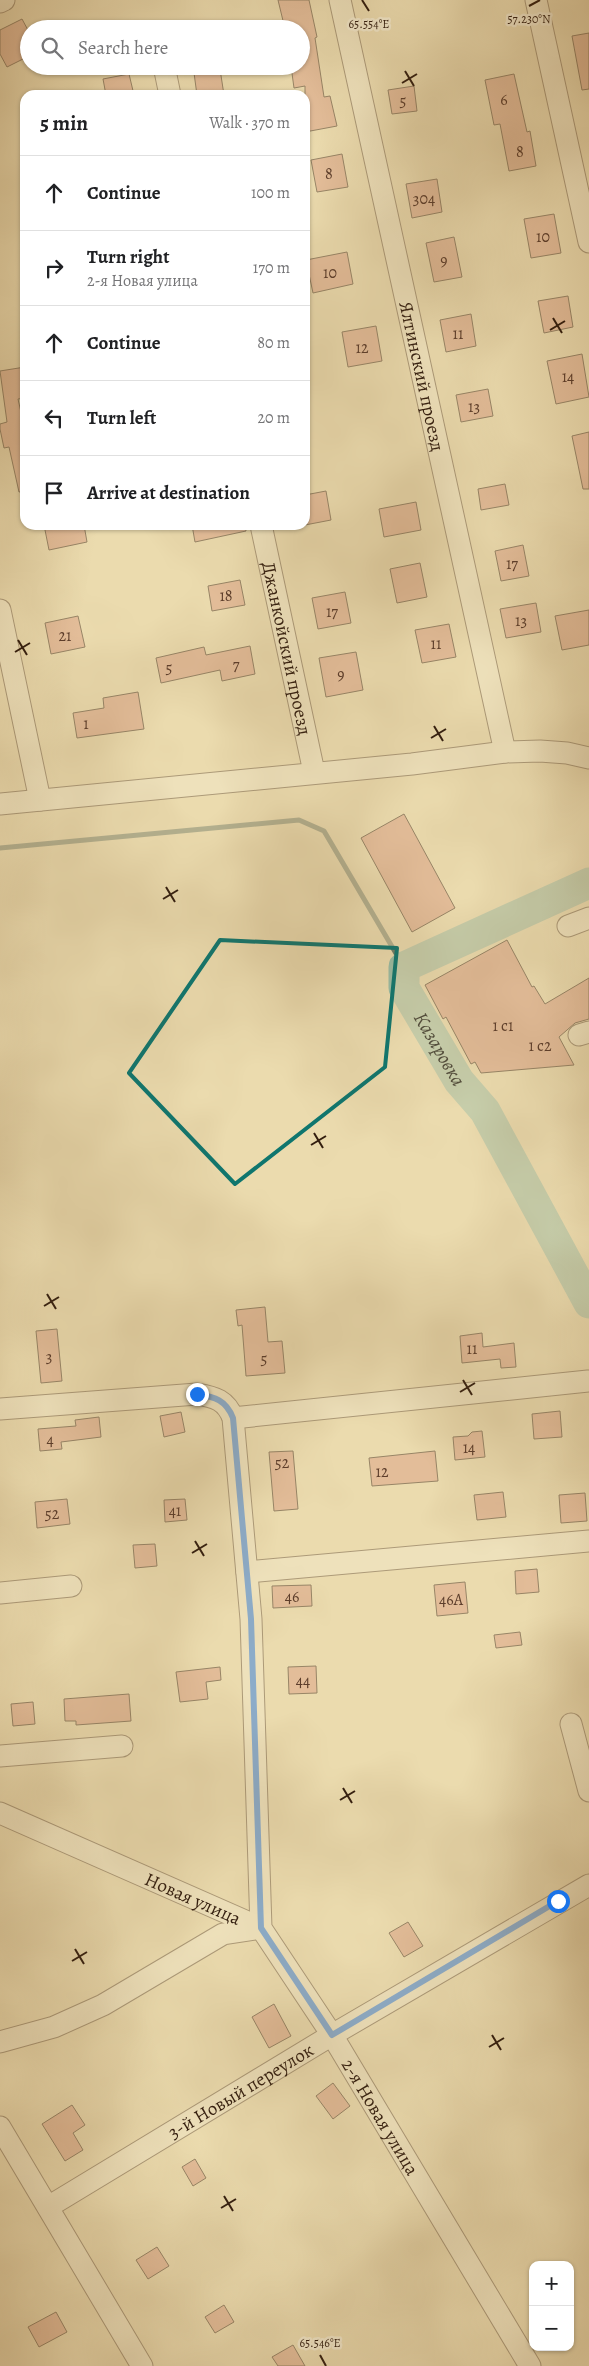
<!DOCTYPE html>
<meta charset="utf-8">
<style>
:root{--surface:#fff;--page:#f6f6f6;--text:#202124;--muted:#757577;--line:#e0e0e0}
body{margin:0;font-family:Alegreya,serif;background:var(--page);color:var(--text)}
.controls{position:absolute;right:15px;bottom:15px;display:grid;overflow:hidden;border-radius:10px;box-shadow:0 1px 4px #0004}
.controls button{width:45px;height:45px;display:grid;place-items:center;padding:0;border:0;border-bottom:1px solid var(--line);background:var(--surface);color:var(--text);font:25px sans-serif}
.stop{position:absolute;width:15px;height:15px;margin:-11px;border:4px solid #1a73e8;border-radius:50%;background:#fff}
.stop.end{background:#1a73e8;border-color:#fff;box-shadow:0 1px 5px #0008}
.list{margin:0;padding:0;list-style:none}
h2{display:flex;justify-content:space-between;align-items:center;height:65px;margin:0;padding:0 20px;font-size:21px}
h2 small{font-size:16px;font-weight:400;color:var(--muted)}
.list li{display:grid;grid-template-columns:32px 1fr auto;gap:15px;align-items:center;box-sizing:border-box;height:75px;padding:0 20px;border-top:1px solid var(--line)}
.list b{display:block;font-size:19px;white-space:nowrap}
.list p{margin:0;font-size:16px;white-space:nowrap;color:var(--muted)}
.list em{font-size:16px;font-style:normal;color:var(--muted)}
.icon{flex:none;width:28px;height:28px;fill:none;stroke:currentColor;stroke-width:2;stroke-linecap:round;stroke-linejoin:round}
.map{position:relative;flex:none;width:589px;height:2366px;overflow:hidden}
.search{position:absolute;background:var(--surface);box-shadow:0 1px 4px #0004;left:20px;top:20px;width:290px;height:55px;display:flex;align-items:center;gap:12px;box-sizing:border-box;padding:0 18px;border-radius:28px;color:var(--muted);font-size:19px}
.panel{position:absolute;background:var(--surface);box-shadow:0 1px 4px #0004;left:20px;top:90px;width:290px;height:440px;border-radius:15px}
.map>svg:first-child{display:block}
.lines{fill:none;stroke-linecap:round;stroke-linejoin:round}
.stream{stroke:#707d68;stroke-width:5}
.river{stroke:#99bca4;stroke-width:31}
.building{fill:#d99a7f;stroke:#331e0f}
.minor-casing{stroke:#614d37;stroke-width:23}
.minor{stroke:#f2e8ca;stroke-width:21}
.route{stroke:#1a73e8;stroke-width:6}
.marked{fill:none;stroke:#0f766e;stroke-width:4;stroke-linejoin:round}
.ticks{fill:none;stroke:#331e0f;stroke-width:2}
.labels{text-anchor:middle;stroke-width:5;stroke-linejoin:round;paint-order:stroke}
.number-label{font-size:16px;fill:#5c3d2b}
.street-label{font-size:19px;fill:#331e0f;stroke:#f2e8ca}
.water-label{font-size:20px;font-style:italic;fill:#524d3c;stroke:#f2e8ca}
.ticks-label{font-size:12px;text-anchor:middle;fill:#331e0f;stroke:#f2e8ca;stroke-width:5;stroke-linejoin:round;paint-order:stroke}
</style>
<div class="map">
<svg width="589" height="2366" viewBox="0 0 589 2366">
<rect width="100%" height="100%" fill="#ebdbae"/>
<filter id="stains"><feTurbulence type="fractalNoise" baseFrequency=".004" numOctaves="4"/><feColorMatrix values="0 0 0 0 .2 0 0 0 0 .09 0 0 0 0 .02 0 0 0 .5 -.17"/></filter>
<radialGradient id="worn" r=".72"><stop offset=".6" stop-color="#630" stop-opacity="0"/><stop offset="1" stop-color="#630" stop-opacity=".3"/></radialGradient>
<g class="lines">
<path class="stream" d="M0,848L299,820L324,831L404,967"/>
<path class="river" id="s1" d="M589,883L404,967V988L459,1081L485,1111L589,1303"/>
</g>
<g class="building">
<path d="M278,0H309L317,37L315,38L324,97L330,96L337,126L305,132V86L294,88L291,66H301V29H285Z"/>
<path d="M22,19L29,32V56L7,67L0,54V30Z"/>
<path d="M589,33V89L582,90L572,36Z"/>
<path d="M220,69L224,95H197L194,73Z"/>
<path d="M129,74L134,95H106L103,79Z"/>
<path d="M514,74L527,132L530,131L536,166L509,171L500,124L494,125L485,80Z"/>
<path d="M414,86L417,111L392,114L388,90Z"/>
<path d="M342,154L348,187L317,192L311,160Z"/>
<path d="M437,179L442,212L412,218L406,184Z"/>
<path d="M554,214L561,253L531,258L524,219Z"/>
<path d="M454,237L462,277L434,282L426,243Z"/>
<path d="M347,252L353,284L313,293L306,260Z"/>
<path d="M568,296L573,327L544,333L538,301Z"/>
<path d="M471,314L476,346L446,352L440,320Z"/>
<path d="M376,326L382,361L348,367L342,332Z"/>
<path d="M582,354L589,397L556,404L547,361Z"/>
<path d="M25,367V398L18,399L25,430V491L19,492L9,447L4,448L0,429V424L7,422L0,371Z"/>
<path d="M488,389L493,416L461,422L456,395Z"/>
<path d="M589,432V489H583L572,436Z"/>
<path d="M505,484L509,505L481,510L478,489Z"/>
<path d="M326,491L331,520L305,525V495Z"/>
<path d="M416,502L421,530L384,537L379,509Z"/>
<path d="M44,525H84L87,542L49,550Z"/>
<path d="M192,525H245L246,531L195,542Z"/>
<path d="M523,545L529,576L501,581L495,551Z"/>
<path d="M420,563L427,597L397,603L390,569Z"/>
<path d="M240,580L245,605L212,611L208,586Z"/>
<path d="M345,592L351,623L318,629L312,598Z"/>
<path d="M536,603L541,632L506,638L500,609Z"/>
<path d="M589,610V645L562,650L555,616Z"/>
<path d="M78,616L85,647L51,654L45,623Z"/>
<path d="M449,624L456,657L422,663L415,630Z"/>
<path d="M250,646L255,674L222,681L220,670L161,683L156,658L204,647L206,655Z"/>
<path d="M356,652L363,690L326,697L319,658Z"/>
<path d="M138,692L144,729L77,738L73,713L104,708L103,698Z"/>
<path d="M404,814L455,908L412,932L361,838Z"/>
<path d="M507,940L532,987L534,986L545,1004L589,978V1019L575,1023L559,1037L574,1065L481,1073L475,1062L471,1064L446,1017L443,1019L425,985Z"/>
<path d="M265,1307L268,1342L282,1341L285,1373L246,1376L242,1325L238,1326L236,1310Z"/>
<path d="M57,1329L62,1381L41,1383L36,1331Z"/>
<path d="M482,1333L483,1347L514,1343L516,1367L501,1368L500,1359L462,1363L460,1336Z"/>
<path d="M560,1411L562,1437L534,1439L532,1414Z"/>
<path d="M181,1412L185,1432L164,1437L160,1416Z"/>
<path d="M99,1417L101,1437L61,1442L62,1449L40,1451L38,1429L76,1426L75,1420Z"/>
<path d="M482,1431L485,1457L455,1460L453,1437L468,1436L472,1432Z"/>
<path d="M293,1451L298,1509L274,1511L269,1452Z"/>
<path d="M435,1451L438,1481L372,1486L369,1458Z"/>
<path d="M503,1492L506,1517L477,1520L474,1495Z"/>
<path d="M585,1493L587,1521L561,1523L559,1495Z"/>
<path d="M67,1499L70,1524L37,1528L35,1502Z"/>
<path d="M185,1499L187,1520L165,1522L164,1500Z"/>
<path d="M155,1544L157,1566L135,1568L133,1545Z"/>
<path d="M537,1569L539,1592L516,1594L515,1571Z"/>
<path d="M465,1582L468,1613L437,1616L434,1585Z"/>
<path d="M311,1585L312,1606L273,1608L272,1586Z"/>
<path d="M520,1632L522,1645L496,1648L494,1635Z"/>
<path d="M316,1666L317,1693L289,1694L288,1667Z"/>
<path d="M220,1667L221,1680L206,1682L208,1699L180,1702L176,1672Z"/>
<path d="M129,1694L131,1721L76,1725V1721H65L64,1699Z"/>
<path d="M33,1702L35,1724L13,1726L11,1704Z"/>
<path d="M408,1922L423,1946L404,1957L389,1933Z"/>
<path d="M274,2004L291,2036L269,2048L252,2017Z"/>
<path d="M333,2083L350,2106L333,2119L316,2096Z"/>
<path d="M72,2105L85,2125L73,2133L83,2150L65,2161L42,2124Z"/>
<path d="M195,2159L206,2178L193,2186L182,2167Z"/>
<path d="M157,2247L169,2266L148,2279L136,2260Z"/>
<path d="M224,2305L234,2322L215,2333L205,2317Z"/>
<path d="M56,2312L67,2332L39,2347L28,2327Z"/>
<path d="M293,2345L305,2366H278L272,2357Z"/>
</g>
<g class="lines">
<defs>
<g id="minor">
<path id="s2" d="M340,0L505,752"/>
<path d="M536,0L589,242"/>
<path d="M0,2L4,0"/>
<path d="M164,66L170,95"/>
<path id="s3" d="M261,525L314,772"/>
<path d="M0,610L40,800"/>
<path d="M0,804L412,764L505,752L540,751L567,753L589,758"/>
<path d="M568,926L589,918"/>
<path d="M579,1035L589,1032"/>
<path id="s4" d="M0,1409L197,1394C215,1397 226,1400 233,1418L251,1619L261,1928L332,2035L530,2366"/>
<path d="M233,1418L588,1381"/>
<path d="M247,1572L589,1541"/>
<path d="M0,1593L71,1586"/>
<path d="M571,1724L589,1791"/>
<path d="M0,1756L122,1746"/>
<path id="s5" d="M0,1813L261,1928L223,1934L103,2005L54,2027L0,2042"/>
<path d="M0,2127L142,2366"/>
<path id="s6" d="M48,2207L332,2035L589,1885"/>
</g>
</defs>
<use href="#minor" class="minor-casing"/>
<use href="#minor" class="minor"/>
</g>
<g class="lines">
<path class="route" d="M197,1394C215,1397 226,1400 233,1418L251,1619L261,1928L332,2035L558,1901"/>
</g>
<path d="M0 0H589V2366H0ZM220,940L397,948L385,1067L235,1184L129,1073Z" fill="#ebdbae" fill-opacity=".55" fill-rule="evenodd"/>
<path class="marked" d="M220,940L397,948L385,1067L235,1184L129,1073Z"/>
<path class="ticks" d="M362,0L369,11M529,6L540,0M405,71L414,86M402,83L417,74M553,318L562,333M550,330L565,321M18,640L27,655M15,652L30,643M434,726L443,741M431,738L446,729M166,887L175,902M163,899L178,890M314,1133L323,1148M311,1145L326,1136M47,1294L56,1309M44,1306L59,1297M463,1380L472,1395M460,1392L475,1383M195,1541L204,1556M192,1553L207,1544M343,1788L352,1803M340,1800L355,1791M75,1949L84,1964M72,1961L87,1952M492,2035L501,2050M489,2047L504,2038M224,2196L233,2211M221,2208L236,2199M320,2355L326,2366"/>
<g class="labels">
<g class="number-label">
<text x="504" y="105">6</text>
<text x="403" y="106">5</text>
<text x="520" y="157">8</text>
<text x="329" y="179">8</text>
<text x="424" y="204">304</text>
<text x="543" y="242">10</text>
<text x="444" y="266">9</text>
<text x="330" y="278">10</text>
<text x="458" y="339">11</text>
<text x="362" y="353">12</text>
<text x="568" y="382">14</text>
<text x="474" y="412">13</text>
<text x="512" y="569">17</text>
<text x="226" y="601">18</text>
<text x="332" y="617">17</text>
<text x="521" y="626">13</text>
<text x="65" y="641">21</text>
<text x="436" y="649">11</text>
<text x="236" y="670">7</text>
<text x="169" y="673">5</text>
<text x="341" y="680">9</text>
<text x="86" y="729">1</text>
<text x="503" y="1031">1 с1</text>
<text x="540" y="1051">1 с2</text>
<text x="472" y="1354">11</text>
<text x="49" y="1362">3</text>
<text x="264" y="1364">5</text>
<text x="50" y="1445">4</text>
<text x="469" y="1453">14</text>
<text x="282" y="1468">52</text>
<text x="382" y="1477">12</text>
<text x="175" y="1516">41</text>
<text x="52" y="1519">52</text>
<text x="292" y="1602">46</text>
<text x="451" y="1605">46А</text>
<text x="303" y="1686">44</text>
</g>
<g class="street-label">
<text dy="7" stroke="none"><textPath href="#s2" startOffset="385">Ялтинский проезд</textPath></text>
<text dy="7" stroke="none"><textPath href="#s3" startOffset="126">Джанкойский проезд</textPath></text>
<text dy="7" stroke="none"><textPath href="#s5" startOffset="211">Новая улица</textPath></text>
<text dy="7" stroke="none"><textPath href="#s6" startOffset="225">3-й Новый переулок</textPath></text>
<text dy="7" stroke="none"><textPath href="#s4" startOffset="978">2-я Новая улица</textPath></text>
</g>
<g class="water-label">
<text dy="7" stroke="none"><textPath href="#s1" startOffset="295">Казаровка</textPath></text>
</g>
</g>
<g class="ticks-label">
<text x="529" y="23">57.230°N</text>
<text x="369" y="28">65.554°E</text>
<text x="320" y="2347">65.546°E</text>
</g>
<rect width="100%" height="100%" filter="url(#stains)"/>
<rect width="100%" height="100%" fill="url(#worn)"/>
</svg>
<div class="controls">
<button>+</button>
<button>−</button>
</div>
<div class="stop" style="left:558px;top:1901px"></div>
<div class="stop end" style="left:197px;top:1394px"></div>
<div class="search"><svg class="icon" aria-label="search" viewBox="0 0 24 24"><circle cx="10" cy="10" r="6"/><path d="M15 15l6 6"/></svg>Search here</div>
<section class="panel">
<h2>5 min<small>Walk · 370 m</small></h2>
<ul class="list">
<li><svg class="icon" aria-label="ahead" viewBox="0 0 24 24"><path d="M12 20V5M6 11l6-6 6 6"/></svg><div><b>Continue</b></div><em>100 m</em></li>
<li><svg class="icon" aria-label="right" viewBox="0 0 24 24"><path d="M7 20v-9h11M14 6l5 5-5 5"/></svg><div><b>Turn right</b><p>2-я Новая улица</p></div><em>170 m</em></li>
<li><svg class="icon" aria-label="ahead" viewBox="0 0 24 24"><path d="M12 20V5M6 11l6-6 6 6"/></svg><div><b>Continue</b></div><em>80 m</em></li>
<li><svg class="icon" aria-label="left" viewBox="0 0 24 24"><path d="M17 20v-9H6M10 6l-5 5 5 5"/></svg><div><b>Turn left</b></div><em>20 m</em></li>
<li><svg class="icon" aria-label="arrive" viewBox="0 0 24 24"><path d="M6 21V4h12l-3 4 3 4H6"/></svg><div><b>Arrive at destination</b></div></li>
</ul>
</section>
</div>
